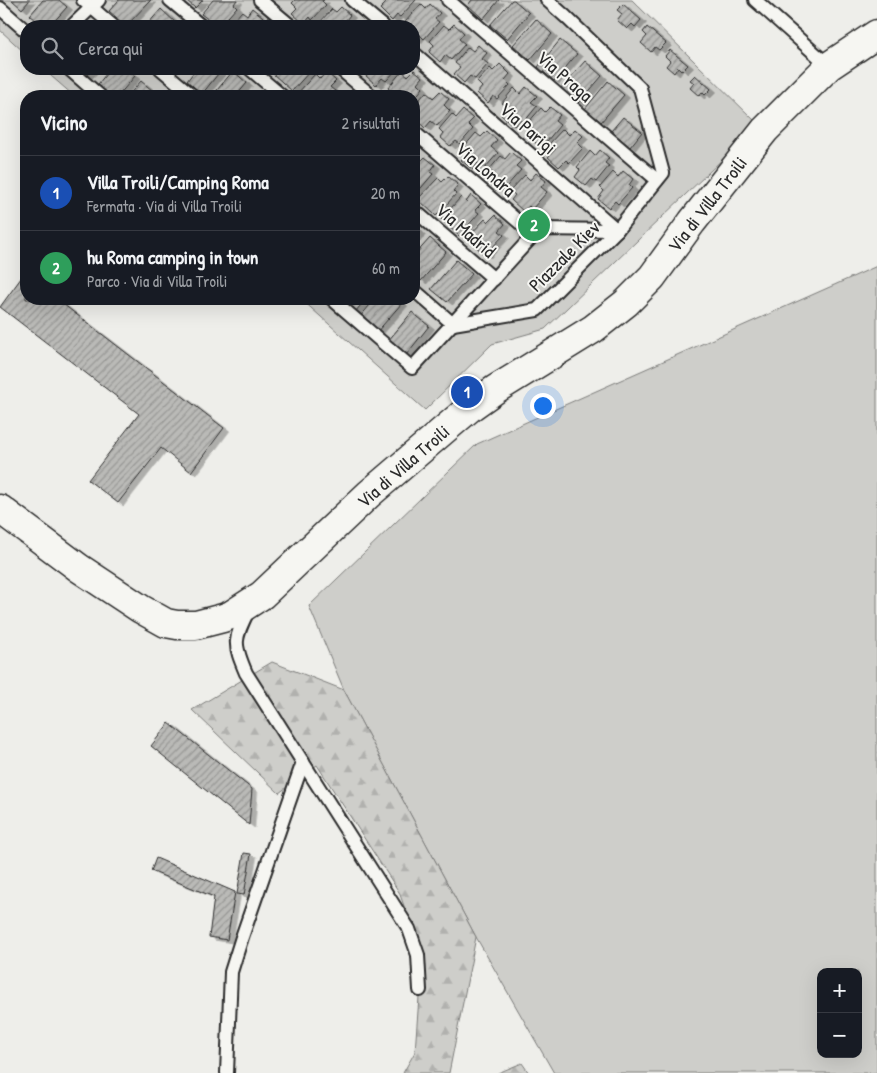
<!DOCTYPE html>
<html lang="it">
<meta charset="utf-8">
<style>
:root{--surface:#171b24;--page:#20242c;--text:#f1f3f6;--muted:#9ea1a6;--line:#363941;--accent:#1f6fb2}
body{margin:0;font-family:"Patrick Hand",sans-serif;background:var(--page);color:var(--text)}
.controls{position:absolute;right:15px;bottom:15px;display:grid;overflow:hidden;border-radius:10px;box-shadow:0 5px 20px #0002}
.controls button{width:45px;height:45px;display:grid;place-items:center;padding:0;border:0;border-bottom:1px solid var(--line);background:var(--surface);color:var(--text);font:25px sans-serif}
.you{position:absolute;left:542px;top:405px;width:18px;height:18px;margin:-12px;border:4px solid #fff;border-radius:50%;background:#1a73e8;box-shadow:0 0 0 8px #1a73e833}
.badge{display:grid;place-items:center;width:32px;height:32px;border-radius:50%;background:var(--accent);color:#fff;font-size:16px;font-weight:700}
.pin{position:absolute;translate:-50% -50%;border:2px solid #fff;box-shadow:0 1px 5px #0006}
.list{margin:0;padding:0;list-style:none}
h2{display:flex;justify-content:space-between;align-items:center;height:65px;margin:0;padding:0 20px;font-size:21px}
h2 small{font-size:16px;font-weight:400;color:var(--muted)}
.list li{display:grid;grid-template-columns:32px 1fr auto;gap:15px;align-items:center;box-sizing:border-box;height:75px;padding:0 20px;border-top:1px solid var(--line)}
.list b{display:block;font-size:19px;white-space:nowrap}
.list p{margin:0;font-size:16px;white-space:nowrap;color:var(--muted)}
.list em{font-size:16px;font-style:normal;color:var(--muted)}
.icon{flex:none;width:28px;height:28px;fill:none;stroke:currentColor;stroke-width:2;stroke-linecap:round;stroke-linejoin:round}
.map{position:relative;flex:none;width:877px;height:1073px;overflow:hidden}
.search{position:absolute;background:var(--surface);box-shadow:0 5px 20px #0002;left:20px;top:20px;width:400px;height:55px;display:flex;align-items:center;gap:12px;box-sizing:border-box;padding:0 18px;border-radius:20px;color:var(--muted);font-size:19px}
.panel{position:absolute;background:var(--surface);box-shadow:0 5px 20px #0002;left:20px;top:90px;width:400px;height:215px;border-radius:20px}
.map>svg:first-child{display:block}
.green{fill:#cececa;stroke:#7c7c7a;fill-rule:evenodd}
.forest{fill:url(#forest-firs);stroke:#7c7c7a}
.building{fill:url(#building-hatch);stroke:#2b2b2b;filter:url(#shadow)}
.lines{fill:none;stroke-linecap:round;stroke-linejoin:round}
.service-casing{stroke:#2b2b2b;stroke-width:16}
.tertiary-casing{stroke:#2b2b2b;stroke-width:31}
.service{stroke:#f6f6f2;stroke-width:12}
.tertiary{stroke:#f6f6f2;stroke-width:28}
.labels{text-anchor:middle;stroke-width:4;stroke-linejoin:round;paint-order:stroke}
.street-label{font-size:19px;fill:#2b2b2b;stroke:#f6f6f2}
</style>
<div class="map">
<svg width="877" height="1073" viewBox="0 0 877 1073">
<defs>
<pattern id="forest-firs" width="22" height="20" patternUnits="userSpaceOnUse" patternTransform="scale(1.25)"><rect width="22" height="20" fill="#cececa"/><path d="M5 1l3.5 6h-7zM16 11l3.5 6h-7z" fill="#b1b1ae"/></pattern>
<pattern id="building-hatch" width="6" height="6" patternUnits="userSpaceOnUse" patternTransform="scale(1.25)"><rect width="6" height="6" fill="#babab7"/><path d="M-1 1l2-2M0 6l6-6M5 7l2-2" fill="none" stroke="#979795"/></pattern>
<filter id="shadow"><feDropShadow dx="5.5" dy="3" stdDeviation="0" flood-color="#0004"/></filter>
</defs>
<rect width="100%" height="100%" fill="#eeeeea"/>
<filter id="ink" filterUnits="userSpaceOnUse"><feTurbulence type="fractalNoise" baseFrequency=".02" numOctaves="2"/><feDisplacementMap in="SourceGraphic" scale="10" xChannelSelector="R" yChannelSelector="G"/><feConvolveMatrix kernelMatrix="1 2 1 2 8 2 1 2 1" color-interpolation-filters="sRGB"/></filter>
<g filter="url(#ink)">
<g class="green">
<path d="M0,0H632L756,122L730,152L545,329L492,344L425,410L301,299H414V96H74L43,69H414V26H26V54L0,30Z"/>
<path d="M877,266V1073H554L476,937L344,690L309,606L477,444ZM821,972H858V1054H821Z"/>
</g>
<g class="forest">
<path d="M272,662L344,690L476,937L449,1073H403L415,1052L422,956L399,892L317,765L279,793L192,710Z"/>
<path d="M522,1063L529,1073H498Z"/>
</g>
<g class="building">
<path d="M12,0H30L22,9Z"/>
<path d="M43,0H59L67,7L50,26H43L30,15Z"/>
<path d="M119,0H151L126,26L109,11Z"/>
<path d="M186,0H203L195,8Z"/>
<path d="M213,0H237L234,4L237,7L220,26H217L201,14Z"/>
<path d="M295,0H324L322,1L326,5L312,20L310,17L304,24L292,13L297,8L292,3Z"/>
<path d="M382,0H416L400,17L397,15L392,21L380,9L386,3Z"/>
<path d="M472,0H499L483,19L468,5Z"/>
<path d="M512,0H514L529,13L507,39L490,25Z"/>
<path d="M421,4L426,9L430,4L440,13L435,19L439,22L424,39L420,35L415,41L414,39V26H409L405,22Z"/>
<path d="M623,4L641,20L635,27L632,24L627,29L617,20L622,14L617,10Z"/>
<path d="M341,7L350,15L346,20L351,26H320L318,24L332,9L336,12Z"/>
<path d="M252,8L263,17L258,24L261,26H229L242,11L247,15Z"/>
<path d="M161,9L177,24L175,26H146Z"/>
<path d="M536,19L552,34L530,60L513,45Z"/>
<path d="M454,24L464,33L459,39L465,44L451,60L445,55L440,62L429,52L434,45L430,41L444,25L449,29Z"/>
<path d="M647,27L666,43L659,50L655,47L651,52L641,43L647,36L643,32Z"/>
<path d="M560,40L577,54L554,81L538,67Z"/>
<path d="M478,45L487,53L482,59L488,64L475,79L470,76L464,83L454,74L460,67L455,63L468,47L473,51Z"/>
<path d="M670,50L688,65L682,71L678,67L674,73L666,66L670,61L665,56Z"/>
<path d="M585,61L602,76L579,103L561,88Z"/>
<path d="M500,64L510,74L505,80L510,85L497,99L493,96L488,103L477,93L482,87L477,82L490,68L493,71Z"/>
<path d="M75,69H93L84,78Z"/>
<path d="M110,69H126L135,76L118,96H105L95,88Z"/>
<path d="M196,69H222L202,94L187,81Z"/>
<path d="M277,69H308L310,71L292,91L273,74Z"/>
<path d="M370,69H397L386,81L382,78L376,85L365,75Z"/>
<path d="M414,70L423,77L418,83L423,88L414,99V96H387L391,91L388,88L402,71L408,76Z"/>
<path d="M233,71L247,83L236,96H212Z"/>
<path d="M326,72L336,81L330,87L336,92L332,96H300L297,94L315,74L320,79Z"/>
<path d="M695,75L711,89L705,95L702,92L699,96L690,88L694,83L690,80Z"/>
<path d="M141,81L159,96H128Z"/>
<path d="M608,81L624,95L601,122L585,109Z"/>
<path d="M526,87L537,96L531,102L537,106L524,122L519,119L514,126L501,115L507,107L502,103L514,88L520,94Z"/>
<path d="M440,91L449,99L444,105L450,111L437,126L431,121L425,128L414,118L420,111L414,106L426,92L433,98Z"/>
<path d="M550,107L560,115L555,121L560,125L547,141L543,138L537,144L526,135L532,128L527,124L541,108L545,112Z"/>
<path d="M463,110L473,119L468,124L473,129L460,144L456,141L450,146L440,137L443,133L439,129L452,114L456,118Z"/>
<path d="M623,117L642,132L630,147L611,131Z"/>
<path d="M563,129L569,135L575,129L583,136L577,142L583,148L569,163L566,160L559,167L548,157L555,149L549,144Z"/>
<path d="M487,131L497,140L491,147L498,153L485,168L478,163L473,170L461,160L468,152L463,148L476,133L481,137Z"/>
<path d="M600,150L609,158L605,163L609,166L596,182L592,179L586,186L575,177L580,170L577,167L590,151L595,156Z"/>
<path d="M511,152L521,161L516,166L521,170L506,187L503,184L498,190L487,181L493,173L489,170L501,156L505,159Z"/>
<path d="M414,157L420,162L425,157L435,165L430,172L433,174L415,195L414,194Z"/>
<path d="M623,171L633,179L629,185L632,188L618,204L615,201L609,208L598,199L604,191L600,187L613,172L618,177Z"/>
<path d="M536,173L546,181L541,187L547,192L532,209L529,206L524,212L511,200L515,195L510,191L525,175L530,180Z"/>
<path d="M448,176L458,185L453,191L456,194L436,216L418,199L438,178L442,182Z"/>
<path d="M471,195L481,204L475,210L479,213L459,236L441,219L461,197L466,202Z"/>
<path d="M495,215L505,224L499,231L504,235L485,255L467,238L485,219L488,222Z"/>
<path d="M414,226L420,232L414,239Z"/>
<path d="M430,238L446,252L421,281L414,274V256Z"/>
<path d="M456,260L472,274L447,302L431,289Z"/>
<path d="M24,274L26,275V299H60L59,301L224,428L191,472L161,448L118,503L88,480L139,414L0,307Z"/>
<path d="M340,299H366L355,312Z"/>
<path d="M375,299H397L402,303L376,333L359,318Z"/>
<path d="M412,312L429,326L406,355L388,341Z"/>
<path d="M169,723L252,789L249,825L151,746Z"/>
<path d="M244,853L251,854L244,895L237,894Z"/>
<path d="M156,858L235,892L227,940L209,937L214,897L151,871Z"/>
</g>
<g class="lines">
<defs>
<g id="service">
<path d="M83,0L113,26"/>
<path d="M170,0L201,26"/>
<path d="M260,0L291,26"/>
<path d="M352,0L383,26"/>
<path d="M448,0L657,180"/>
<path d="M755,0L829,66"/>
<path d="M0,8L26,31"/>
<path d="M72,26L99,0"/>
<path d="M414,53L617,230"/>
<path d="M69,69L100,96"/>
<path d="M161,69L193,96"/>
<path d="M250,69L282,96"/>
<path d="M340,69L372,96"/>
<path d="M414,132L534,235"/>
<path d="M414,210L494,279"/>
<path d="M414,290L453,324"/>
<path d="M332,299L412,368L539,229L617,230"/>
<path d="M453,324L537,310L617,230L663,173L640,88L566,17L547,0"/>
<path d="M248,611C234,640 233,643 246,673L409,929L418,955L420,990"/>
<path d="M227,1073L231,972L242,937L303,762"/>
</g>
<path id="tertiary" d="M0,509L79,568L141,609L166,623L177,625H196L223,618L231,615L262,595L369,494L472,406L496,389L593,329L626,303L652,277L692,222L765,130L829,66L877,34"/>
</defs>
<use href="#service" class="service-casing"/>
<use href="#tertiary" class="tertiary-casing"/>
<use href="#service" class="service"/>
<use href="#tertiary" class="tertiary"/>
</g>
</g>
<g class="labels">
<g class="street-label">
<text transform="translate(565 76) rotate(41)" y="7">Via Praga</text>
<text transform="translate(528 128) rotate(41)" y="7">Via Parigi</text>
<text transform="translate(486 169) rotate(41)" y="7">Via Londra</text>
<text transform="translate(707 204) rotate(-52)" y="7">Via di Villa Troili</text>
<text transform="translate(466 230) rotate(41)" y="7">Via Madrid</text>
<text transform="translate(564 256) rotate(-45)" y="7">Piazzale Kiev</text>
<text transform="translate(403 466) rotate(-41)" y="7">Via di Villa Troili</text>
</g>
</g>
</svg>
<div class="controls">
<button>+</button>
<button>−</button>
</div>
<div class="you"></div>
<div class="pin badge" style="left:467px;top:392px;background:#1a4fb4">1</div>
<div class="pin badge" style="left:534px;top:225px;background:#2e9e5b">2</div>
<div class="search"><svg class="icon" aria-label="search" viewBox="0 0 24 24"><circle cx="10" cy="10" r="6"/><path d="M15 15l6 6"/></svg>Cerca qui</div>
<section class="panel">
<h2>Vicino<small>2 risultati</small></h2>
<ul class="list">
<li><span class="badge" style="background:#1a4fb4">1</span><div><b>Villa Troili/Camping Roma</b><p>Fermata · Via di Villa Troili</p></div><em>20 m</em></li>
<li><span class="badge" style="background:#2e9e5b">2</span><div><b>hu Roma camping in town</b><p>Parco · Via di Villa Troili</p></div><em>60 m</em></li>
</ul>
</section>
</div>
